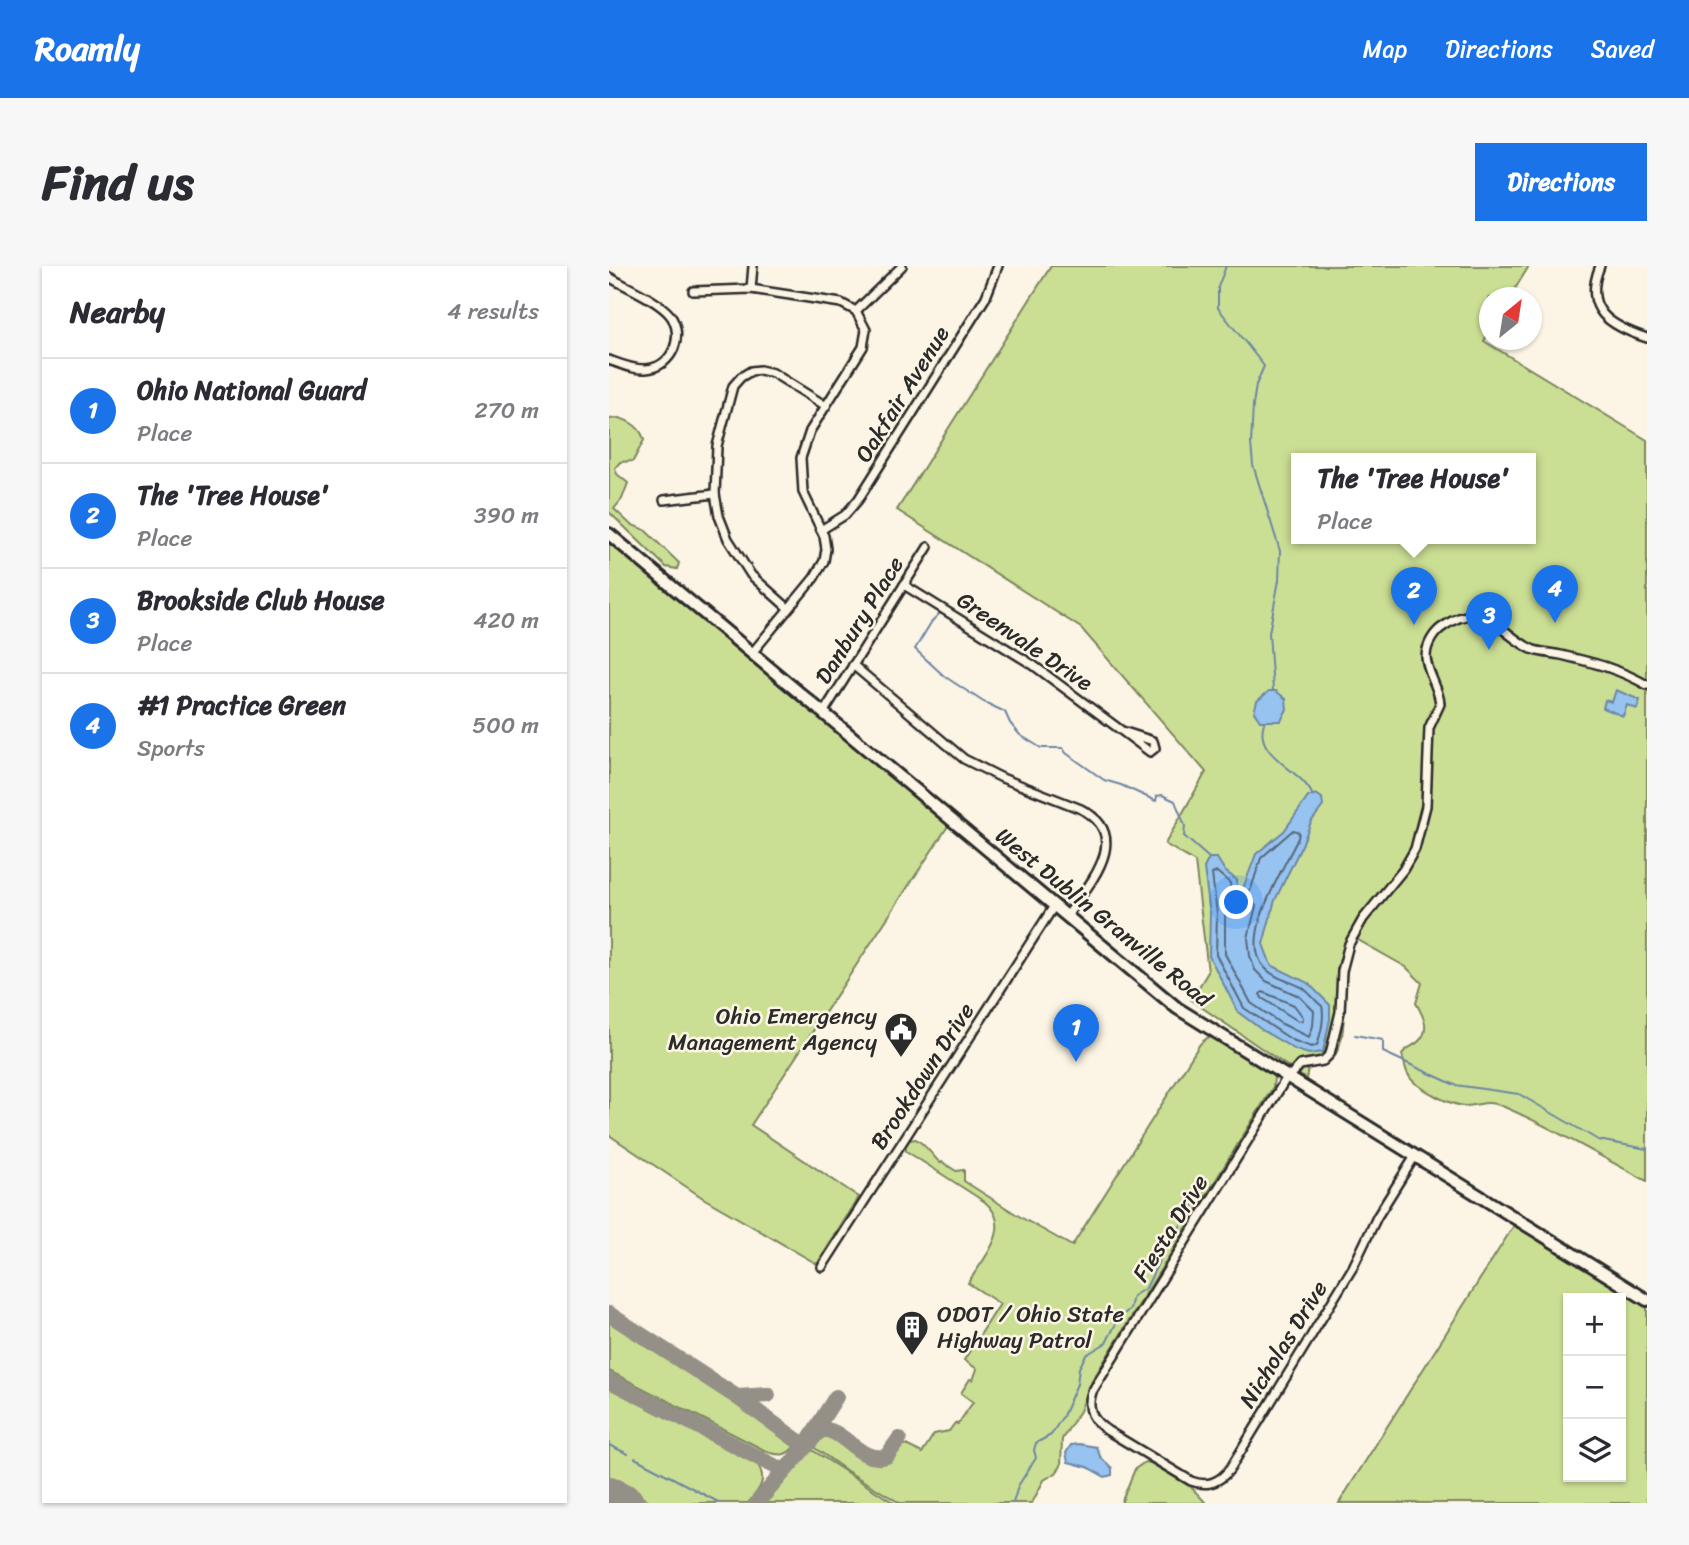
<!DOCTYPE html>
<meta charset="utf-8">
<style>
:root{--surface:#fff;--page:#f7f7f7;--text:#2b2b33;--muted:#7c7c81;--line:#e1e1e2;--accent:#1a73e8}
body{margin:0;font-family:Sriracha,sans-serif;background:var(--page);color:var(--text)}
.controls{position:absolute;right:21px;bottom:21px;display:grid;overflow:hidden;border-radius:0px;box-shadow:0 2px 5px #0004}
.controls button{width:63px;height:63px;display:grid;place-items:center;padding:0;border:0;border-bottom:2px solid var(--line);background:var(--surface);color:var(--text);font:35px sans-serif}
.compass{position:absolute;left:870px;top:21px;width:63px;height:63px;border-radius:50%;background:var(--surface);box-shadow:0 2px 5px #0004;rotate:30deg}
.you{position:absolute;left:628px;top:637px;width:24px;height:24px;margin:-18px;border:5px solid #fff;border-radius:50%;background:#1a73e8;box-shadow:0 0 0 10px #1a73e833}
.badge{display:grid;place-items:center;width:46px;height:46px;border-radius:50%;background:var(--accent);color:#fff;font-size:23px;font-weight:700}
.pin{position:absolute;translate:-50% -58px;filter:drop-shadow(0 2px 4px #0008)}
.pin::after{content:'';position:absolute;top:37px;width:24px;height:21px;background:inherit;clip-path:polygon(0 0,100% 0,50% 100%)}
.popup{position:absolute;left:682px;top:187px;width:245px;height:91px;box-sizing:border-box;display:grid;place-content:center;border-radius:0px;background:var(--surface);filter:drop-shadow(0 2px 5px #0005);font-size:23px;white-space:nowrap;color:var(--muted)}
.popup b{font-size:26px;color:var(--text)}
.popup::after{content:'';position:absolute;left:50%;top:100%;margin-left:-14px;border:14px solid transparent;border-top-color:var(--surface)}
.list{margin:0;padding:0;list-style:none}
h2{display:flex;justify-content:space-between;align-items:center;height:91px;margin:0;padding:0 28px;font-size:30px}
h2 small{font-size:23px;font-weight:400;color:var(--muted)}
.list li{display:grid;grid-template-columns:46px 1fr auto;gap:21px;align-items:center;box-sizing:border-box;height:105px;padding:0 28px;border-top:2px solid var(--line)}
.list b{display:block;font-size:26px;white-space:nowrap}
.list p{margin:0;font-size:23px;white-space:nowrap;color:var(--muted)}
.list em{font-size:23px;font-style:normal;color:var(--muted)}
.icon{flex:none;width:38px;height:38px;fill:none;stroke:currentColor;stroke-width:2;stroke-linecap:round;stroke-linejoin:round}
.map{position:relative;flex:none;width:1038px;height:1237px;overflow:hidden;border-radius:0px}
header{display:flex;align-items:center;gap:42px;box-sizing:border-box;height:98px;padding:0 35px;background:var(--accent);color:#fff}
header strong{font-size:33px}
nav{display:flex;gap:38px;margin-inline-start:auto;font-size:24px}
.intro{display:flex;align-items:center;justify-content:space-between;box-sizing:border-box;height:168px;padding:0 42px}
h1{margin:0;font-size:49px}
.button{padding:18px 32px;border-radius:0px;background:var(--accent);color:#fff;font-size:24px;font-weight:700}
main{display:flex;gap:42px;padding:0 42px}
aside{flex:1;background:var(--surface);border-radius:0px;box-shadow:0 2px 5px #0004}
.map>svg:first-child{display:block}
.green{fill:#cbdf94;stroke:#7b8560;stroke-width:2;fill-rule:evenodd}
.water{fill:#97c3f1;stroke:#6c86a2;stroke-width:2}
.lines{fill:none;stroke-linecap:round;stroke-linejoin:round}
.shore{stroke:#56687a;stroke-width:2}
.stream{stroke:#6c86a2;stroke-width:2}
.taxiway{stroke:#949088;stroke-width:16}
.runway{stroke:#949088;stroke-width:38}
.street-casing{stroke:#2b2b2b;stroke-width:12}
.primary-casing{stroke:#2b2b2b;stroke-width:16}
.street{stroke:#fcf5e5;stroke-width:7}
.primary{stroke:#fcf5e5;stroke-width:10}
.labels{text-anchor:middle;stroke-width:5;stroke-linejoin:round;paint-order:stroke}
.street-label{font-size:23px;fill:#2b2b2b;stroke:#fcf5e5}
.poi-label{font-size:23px;fill:#2b2b2b;stroke:#fcf5e5;text-anchor:end}
</style>
<header>
<strong>Roamly</strong>
<nav><a>Map</a><a>Directions</a><a>Saved</a></nav>
</header>
<div class="intro"><h1>Find us</h1><a class="button">Directions</a></div>
<main>
<aside>
<h2>Nearby<small>4 results</small></h2>
<ul class="list">
<li><span class="badge">1</span><div><b>Ohio National Guard</b><p>Place</p></div><em>270 m</em></li>
<li><span class="badge">2</span><div><b>The 'Tree House'</b><p>Place</p></div><em>390 m</em></li>
<li><span class="badge">3</span><div><b>Brookside Club House</b><p>Place</p></div><em>420 m</em></li>
<li><span class="badge">4</span><div><b>#1 Practice Green</b><p>Sports</p></div><em>500 m</em></li>
</ul>
</aside>
<div class="map">
<svg width="1038" height="1237" viewBox="0 0 1038 1237">
<rect width="100%" height="100%" fill="#fcf5e5"/>
<filter id="ink" filterUnits="userSpaceOnUse"><feTurbulence type="fractalNoise" baseFrequency=".0143" numOctaves="2"/><feDisplacementMap in="SourceGraphic" scale="14" xChannelSelector="R" yChannelSelector="G"/><feConvolveMatrix kernelMatrix="1 2 1 2 8 2 1 2 1" color-interpolation-filters="sRGB"/></filter>
<g filter="url(#ink)">
<g class="green">
<path d="M442,0H920L901,31L880,32V66L875,75L1038,174V915C990,890 943,861 893,840C876,833 871,840 856,840C840,839 818,826 806,817C797,810 796,799 793,788C798,781 806,780 811,774C822,762 813,748 807,737L813,717L797,701L747,673C742,683 738,694 736,705C733,729 741,779 720,796C715,801 707,801 699,802L697,813L582,734L599,706L586,596L556,578L597,506L472,362L288,244ZM688,193H922V273H688Z"/>
<path d="M10,152C21,155 32,162 35,174L24,195L11,196L6,202L8,208L19,217L13,233L5,243L21,258L36,264L70,297L68,303L57,301L0,246V153Z"/>
<path d="M0,274L16,290L341,557L142,859L250,931L208,998L94,932L0,869Z"/>
<path d="M607,771L661,805L665,812L664,821L483,1115L471,1145L453,1173L452,1200L447,1207L435,1214L423,1237H291L238,1205L203,1180L210,1173L218,1170L267,1197L278,1195L295,1178L313,1187L325,1168L340,1165L346,1157L349,1158L364,1136L352,1127L361,1113L364,1114L368,1103L355,1094L391,1038L359,1017C374,993 406,961 376,936L297,885V878L300,874L307,873C317,879 324,890 331,897L333,896L347,905L355,904V915L413,952L463,980L591,778L598,772Z"/>
<path d="M907,956L1038,1037V1237H730ZM959,1032H1012V1211H959Z"/>
<path d="M0,1048L185,1171L188,1178C179,1189 173,1191 159,1186L0,1105Z"/>
<path d="M0,1122L148,1197C159,1214 151,1223 139,1237H44L0,1215Z"/>
<path d="M200,1184H203L285,1237H156Z"/>
<path d="M536,1196L541,1197L582,1221L597,1237H512L526,1203Z"/>
</g>
<g class="water">
<path d="M1007,424L1031,434L1028,443L1018,439L1014,450L994,442L996,434L1003,436Z"/>
<path d="M660,425H667L677,433L678,443L672,455H651L645,446L648,435Z"/>
<path d="M707,528L713,532L714,540L702,556L693,579L666,634L654,678L662,699L699,717L721,739V753L714,786L700,788L687,784L653,764L629,746L600,690L601,648L595,602L600,592H608L616,605L628,614V624L631,626L635,620L647,588L675,565L699,531Z"/>
<path d="M470,1178L487,1181L492,1192L503,1202V1209L496,1211L478,1201L459,1196L457,1187L462,1179Z"/>
</g>
<g class="lines">
<g class="shore">
<path d="M684,564L690,566L689,572C676,601 628,673 656,702C666,713 682,715 694,722C701,727 706,735 713,740C716,753 712,767 708,779L703,781L683,774L635,742L607,689L608,648L603,608L608,606L621,617L622,626L625,631L634,632L642,623L652,592Z"/>
<path d="M643,636L647,640L639,672L641,690L646,704L657,715L690,730L705,745L704,760L700,771L671,757L642,737L616,688V640L620,638L631,641Z"/>
<path d="M654,726L685,739L694,751V754L689,755L653,732L651,728Z"/>
</g>
<g class="stream">
<path d="M617,0L609,21V42L655,100L647,119L644,139L642,178L644,199L671,285L670,314L660,367L664,424"/>
<path d="M330,348L323,355L306,383L335,410L373,435L396,446L401,457L411,469L432,482H454L457,487L495,514L512,519L547,535L548,530L553,529L566,535L576,560L575,570L600,592"/>
<path d="M655,457C644,490 691,502 703,528"/>
<path d="M746,769L774,774V786L846,819L910,828L989,874L1038,883"/>
<path d="M0,1179L19,1188"/>
<path d="M26,1192L111,1237"/>
<path d="M404,1237L409,1220L427,1192L425,1184L427,1177L442,1169L454,1150L468,1118L470,1102L477,1089L497,1077L510,1052L521,1043L524,1030L537,1022L555,985L597,921"/>
</g>
<g class="taxiway">
<path d="M0,1048L128,1131L196,1180L227,1131"/>
<path d="M0,1114L175,1205"/>
<path d="M128,1131L159,1129"/>
<path d="M148,1237L211,1164C234,1160 250,1199 278,1190L290,1173"/>
</g>
<path class="runway" d="M0,1229L16,1237"/>
<defs>
<g id="street">
<path d="M991,0C973,44 1001,60 1038,72"/>
<path d="M0,11C17,21 49,34 61,49C76,69 64,101 37,103C25,104 11,98 0,94"/>
<path d="M142,23L144,0"/>
<path d="M84,25L142,23L232,37L247,45L257,64L254,81L201,165L192,192L194,226L215,270L217,283L215,295L205,312L143,387"/>
<path d="M247,45L293,0"/>
<path d="M55,234L106,228"/>
<path d="M212,264L236,249L249,234L377,31L389,0"/>
<path d="M295,319L424,399L513,465L544,475L546,482L541,486L513,465"/>
<path d="M179,342L142,309L119,273L110,250L106,228L108,180L124,120L132,111L142,105L151,104L164,107L217,140"/>
<path d="M244,399L355,493L393,512L472,543C525,570 480,618 458,650"/>
<path d="M214,447L319,281"/>
<path d="M678,811L483,1126C477,1144 484,1155 499,1165L582,1215C598,1221 610,1217 621,1203L744,1001L768,951L806,890"/>
<path d="M680,812L691,799L714,795L721,788L731,746L733,705L740,678L754,653L794,604L806,583L817,540L820,462L831,438C830,421 818,408 817,391C817,379 825,366 835,360C878,330 892,371 925,384C934,387 943,387 952,389C985,397 1008,402 1038,419"/>
<path d="M213,1001L445,640"/>
</g>
<path id="primary" d="M0,268L568,742L1038,1034"/>
</defs>
<use href="#street" class="street-casing"/>
<use href="#primary" class="primary-casing"/>
<use href="#street" class="street"/>
<use href="#primary" class="primary"/>
</g>
</g>
<defs>
<symbol id="civic-pin" viewBox="-11 -11 22 30"><path d="M0 17L-7.5 6A9.5 9.5 0 1 1 7.5 6Z" fill="#2b2b2b" stroke="#fcf5e5"/><path d="M-.6-6.5H3V-4.5H.6V-3L4-1V1h2V6H-6V1h2V-1L-.6-3ZM-1.2 2.5V6h2.4V2.5Z" fill="#fff"/></symbol>
<symbol id="building-pin" viewBox="-11 -11 22 30"><path d="M0 17L-7.5 6A9.5 9.5 0 1 1 7.5 6Z" fill="#2b2b2b" stroke="#fcf5e5"/><path d="M-4-6H4V6H1V3H-1V6H-4ZM-2.5-4.3h1.7v1.8h-1.7ZM.8-4.3h1.7v1.8H.8ZM-2.5-1h1.7V.8h-1.7ZM.8-1h1.7V.8H.8Z" fill="#fff"/></symbol>
</defs>
<g fill-rule="evenodd">
<use href="#civic-pin" x="273" y="744" width="38" height="52"/>
<use href="#building-pin" x="284" y="1042" width="38" height="52"/>
</g>
<g class="labels">
<g class="street-label">
<text transform="translate(293 128) rotate(-58)" y="8">Oakfair Avenue</text>
<text transform="translate(250 354) rotate(-58)" y="8">Danbury Place</text>
<text transform="translate(416 375) rotate(34)" y="8">Greenvale Drive</text>
<text transform="translate(495 651) rotate(39)" y="8">West Dublin Granville Road</text>
<text transform="translate(313 810) rotate(-57)" y="8">Brookdown Drive</text>
<text transform="translate(561 962) rotate(-58)" y="8">Fiesta Drive</text>
<text transform="translate(674 1078) rotate(-58)" y="8">Nicholas Drive</text>
</g>
<g class="poi-label">
<text x="268" y="758">Ohio Emergency<tspan x="268" dy="26">Management Agency</tspan></text>
<text x="328" y="1056" text-anchor="start">ODOT / Ohio State<tspan x="328" dy="26">Highway Patrol</tspan></text>
</g>
</g>
</svg>
<div class="controls">
<button>+</button>
<button>−</button>
<button><svg class="icon" aria-label="layers" viewBox="0 0 24 24"><path d="M12 4l9 5-9 5-9-5zM3 14l9 5 9-5"/></svg></button>
</div>
<svg class="compass" viewBox="-18 -18 36 36"><path d="M0-13l5 13h-10z" fill="#e53935"/><path d="M0 13l5-13h-10z" fill="#7c7c81"/></svg>
<div class="you"></div>
<div class="pin badge" style="left:467px;top:796px">1</div>
<div class="pin badge" style="left:805px;top:359px">2</div>
<div class="popup"><b>The 'Tree House'</b>Place</div>
<div class="pin badge" style="left:880px;top:384px">3</div>
<div class="pin badge" style="left:946px;top:357px">4</div>
</div>
</main>
